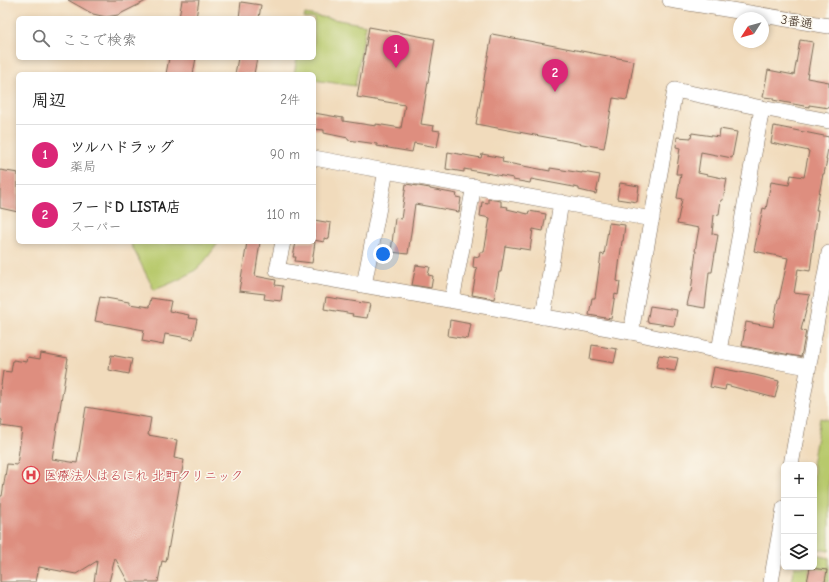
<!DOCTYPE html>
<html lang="ja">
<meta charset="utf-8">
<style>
:root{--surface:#fff;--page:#f6f6f6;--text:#222;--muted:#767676;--line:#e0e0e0;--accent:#db2777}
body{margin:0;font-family:"Comic Neue","Klee One",sans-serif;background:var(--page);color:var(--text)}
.controls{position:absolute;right:12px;bottom:12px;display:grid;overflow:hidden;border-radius:6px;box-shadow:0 2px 6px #0003}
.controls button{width:36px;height:36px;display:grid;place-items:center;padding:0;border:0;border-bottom:1px solid var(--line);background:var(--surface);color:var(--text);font:20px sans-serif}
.compass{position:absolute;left:733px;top:12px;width:36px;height:36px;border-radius:50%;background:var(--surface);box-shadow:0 2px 6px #0003;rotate:234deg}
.you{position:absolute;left:383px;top:254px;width:14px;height:14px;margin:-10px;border:3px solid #fff;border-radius:50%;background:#1a73e8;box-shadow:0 0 0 6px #1a73e833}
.badge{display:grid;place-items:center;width:26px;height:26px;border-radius:50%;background:var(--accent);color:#fff;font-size:13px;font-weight:700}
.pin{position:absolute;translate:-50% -33px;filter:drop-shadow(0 1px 2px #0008)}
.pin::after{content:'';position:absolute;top:21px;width:14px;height:12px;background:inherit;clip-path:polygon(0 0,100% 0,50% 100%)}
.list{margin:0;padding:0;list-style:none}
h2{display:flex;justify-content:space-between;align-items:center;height:52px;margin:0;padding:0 16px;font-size:17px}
h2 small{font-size:13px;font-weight:400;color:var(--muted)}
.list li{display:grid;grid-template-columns:26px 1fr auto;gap:12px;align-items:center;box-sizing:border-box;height:60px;padding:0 16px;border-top:1px solid var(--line)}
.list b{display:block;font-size:15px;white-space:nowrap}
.list p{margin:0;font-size:13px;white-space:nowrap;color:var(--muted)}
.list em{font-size:13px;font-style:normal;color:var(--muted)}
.icon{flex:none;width:22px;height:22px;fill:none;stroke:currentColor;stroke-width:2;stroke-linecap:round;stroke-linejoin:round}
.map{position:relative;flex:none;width:829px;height:582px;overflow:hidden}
.search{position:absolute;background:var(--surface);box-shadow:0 2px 6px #0003;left:16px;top:16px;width:300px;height:44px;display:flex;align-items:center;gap:10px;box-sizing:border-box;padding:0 14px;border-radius:6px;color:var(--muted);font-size:15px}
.panel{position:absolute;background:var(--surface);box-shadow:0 2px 6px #0003;left:16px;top:72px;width:300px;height:172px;border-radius:6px}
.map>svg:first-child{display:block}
.green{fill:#b8c96c;stroke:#7a7a45}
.building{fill:#de8e7f}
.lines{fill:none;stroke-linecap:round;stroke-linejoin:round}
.minor-casing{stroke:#7b6855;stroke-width:16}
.minor{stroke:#fff;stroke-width:15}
.labels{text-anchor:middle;stroke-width:3;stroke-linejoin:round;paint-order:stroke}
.street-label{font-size:13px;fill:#3b2a1e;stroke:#fbf7ec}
.health-label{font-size:13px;fill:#be3a42;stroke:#fbf7ec;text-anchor:start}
</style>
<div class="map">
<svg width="829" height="582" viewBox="0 0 829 582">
<rect width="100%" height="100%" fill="#fbf7ec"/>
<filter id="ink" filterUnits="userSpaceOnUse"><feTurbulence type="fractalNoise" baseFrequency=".025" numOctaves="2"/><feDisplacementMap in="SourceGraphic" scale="8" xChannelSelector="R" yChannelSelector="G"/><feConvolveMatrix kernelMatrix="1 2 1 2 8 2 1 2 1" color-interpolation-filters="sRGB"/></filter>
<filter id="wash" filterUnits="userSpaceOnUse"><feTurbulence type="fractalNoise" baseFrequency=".012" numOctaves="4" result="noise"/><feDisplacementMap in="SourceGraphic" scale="16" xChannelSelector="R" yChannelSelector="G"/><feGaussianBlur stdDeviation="0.9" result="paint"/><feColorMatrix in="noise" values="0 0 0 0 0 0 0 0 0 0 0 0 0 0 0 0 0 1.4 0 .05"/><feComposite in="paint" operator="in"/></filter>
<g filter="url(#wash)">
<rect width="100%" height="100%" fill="#f1dbbc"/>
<g class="green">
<path d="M305,14L366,25L355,86L314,80V74H294L297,58H314V18H304Z"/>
<path d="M130,242H219C211,252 204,264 194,271C182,279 167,285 154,290Z"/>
<path d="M820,418L829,420V551L814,548V465H812Z"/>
<path d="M814,555L829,558V582H824L827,570L810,568L807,582H791L794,567H814Z"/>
</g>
<g id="blocks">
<g class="building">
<path d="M68,0H148L118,15L106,17L93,14Z"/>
<path d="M182,0H199L196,18H179Z"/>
<path d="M241,2L261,5L259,18H239Z"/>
<path d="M369,27L435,39L421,124L434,126L433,130L440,131L437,147L414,143L412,152L377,146V144L348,140V138L324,133V130L314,129V113L343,118V121L376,126V124L401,128L405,105L357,97Z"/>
<path d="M492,34L634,61L627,100L613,98L604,148L476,124Z"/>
<path d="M800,40L813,42L807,78L829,82V108L809,105V107L773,100V98L763,97L768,70L794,75Z"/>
<path d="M169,58H196L193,74H166Z"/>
<path d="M238,58H257L254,74H235Z"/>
<path d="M774,126L829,137V143L826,160H827L824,174H823L816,210H818L810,271L798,269L794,293L810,295L801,330L806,331L801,357L742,346L746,322L773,327L778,299H779L788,258L754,251L763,208L766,209L771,182L789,185L791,175L804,177L809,151L771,143Z"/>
<path d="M720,129L737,132L732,158L701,152L698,173L727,179L723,200H721L719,214L714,215L712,234L718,235L712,272H709L705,308L687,305L690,292H691L696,251H695L699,228L677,224L682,199L677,198L681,174H676L680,148L676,147L677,137L691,138L692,133L719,137Z"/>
<path d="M448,152L481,158L482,154L503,158L502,162L550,171V168L582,173V172L600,175L596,194L579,190V188L531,179L530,183L513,180V178L464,169V172L446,169Z"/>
<path d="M0,170L18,173V212L0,208Z"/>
<path d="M620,183L639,186L637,202L617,199Z"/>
<path d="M406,184L430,188V189L457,194L456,197L461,198L459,212L415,204L408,254L391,252L395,218L401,219Z"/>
<path d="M488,199L501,201V206L508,207L507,209L528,214L529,211L546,214L543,231L533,229L530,250L505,246L501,272H499L494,299L472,295L477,268L473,267L474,256L479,257L480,252H484L490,218L480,216L482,202L488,203Z"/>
<path d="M314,220L331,223L329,239L324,238V242L314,240Z"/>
<path d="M609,223L625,225L623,241H622L617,281L620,282L618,295L615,294L611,319L589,315L592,298H595L601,254L604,255Z"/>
<path d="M247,242H260L255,276L276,280L275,285L283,286L281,301L264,299L265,294L239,291Z"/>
<path d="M296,242H315L312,263L295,261L296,257H293Z"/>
<path d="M416,265L430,267L428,275L433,276L431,288L412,285Z"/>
<path d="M100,297L129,302V304L149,307L151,298L171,301L169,311L189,315L188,318L197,319L193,339L165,334L163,345L142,341L144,330L95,321Z"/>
<path d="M326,297L370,304L367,318L352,316L353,314L324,309Z"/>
<path d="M650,306L677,310L674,326L647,322Z"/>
<path d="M450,320L471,324L468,339L448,336Z"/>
<path d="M592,345L617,349L614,363L590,359Z"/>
<path d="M41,353L68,358L52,459L77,463L86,407L151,418L148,435L177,440L174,458L184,460L166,562L162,561L158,582H128L115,558L109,582H94L97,561L76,574L39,567L36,582H0V496H2L7,464L17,465L22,429L1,426L2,420L0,419V392L3,371L11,372L13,360L27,362L28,357L40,359Z"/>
<path d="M111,355L132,359L129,374L109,370Z"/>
<path d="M659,355L678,358L675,371L656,368Z"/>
<path d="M714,367L755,375L779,381L775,398L726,385L725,390L710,387Z"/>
<path d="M810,568L827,570L825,582H807Z"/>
</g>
</g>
</g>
<g filter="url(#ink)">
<use href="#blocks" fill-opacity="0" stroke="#7b6855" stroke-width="1"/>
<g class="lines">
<defs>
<g id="minor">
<path d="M670,0L829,26"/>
<path d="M314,158L652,219"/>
<path d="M283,242L277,270L631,332L719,351"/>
<path d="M364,285L386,171"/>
<path d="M452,300L474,186"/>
<path d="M543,317L561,202"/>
<path d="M631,332L675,90L762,108"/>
<path d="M808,367L719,351L762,108L829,121"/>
<path d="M791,465L829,253"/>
<path d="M771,582L784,508"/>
</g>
</defs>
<use href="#minor" class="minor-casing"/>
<use href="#minor" class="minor"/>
</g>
</g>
<defs>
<symbol id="hospital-ring" viewBox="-11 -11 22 22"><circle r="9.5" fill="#fbf7ec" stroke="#e0444e" stroke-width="1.5"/><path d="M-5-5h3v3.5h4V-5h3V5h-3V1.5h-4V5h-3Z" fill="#e0444e"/></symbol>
</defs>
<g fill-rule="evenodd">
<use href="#hospital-ring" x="21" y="465" width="20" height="20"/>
</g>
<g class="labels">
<g class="street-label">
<text transform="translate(797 21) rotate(9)" y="5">3番通</text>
</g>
<g class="health-label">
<text x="44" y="480">医療法人はるにれ 北町クリニック</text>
</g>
</g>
</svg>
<div class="controls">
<button>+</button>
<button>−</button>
<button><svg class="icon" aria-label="layers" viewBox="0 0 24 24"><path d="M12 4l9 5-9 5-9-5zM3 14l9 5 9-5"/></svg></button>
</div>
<svg class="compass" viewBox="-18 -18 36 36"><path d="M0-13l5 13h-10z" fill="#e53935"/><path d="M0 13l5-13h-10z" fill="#767676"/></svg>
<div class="you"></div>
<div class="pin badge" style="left:396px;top:68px">1</div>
<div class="pin badge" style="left:555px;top:92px">2</div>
<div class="search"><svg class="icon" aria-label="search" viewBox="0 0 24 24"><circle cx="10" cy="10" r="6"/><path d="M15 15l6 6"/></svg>ここで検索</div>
<section class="panel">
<h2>周辺<small>2件</small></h2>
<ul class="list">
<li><span class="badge">1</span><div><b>ツルハドラッグ</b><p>薬局</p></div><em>90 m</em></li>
<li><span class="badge">2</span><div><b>フードD LISTA店</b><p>スーパー</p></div><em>110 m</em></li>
</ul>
</section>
</div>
